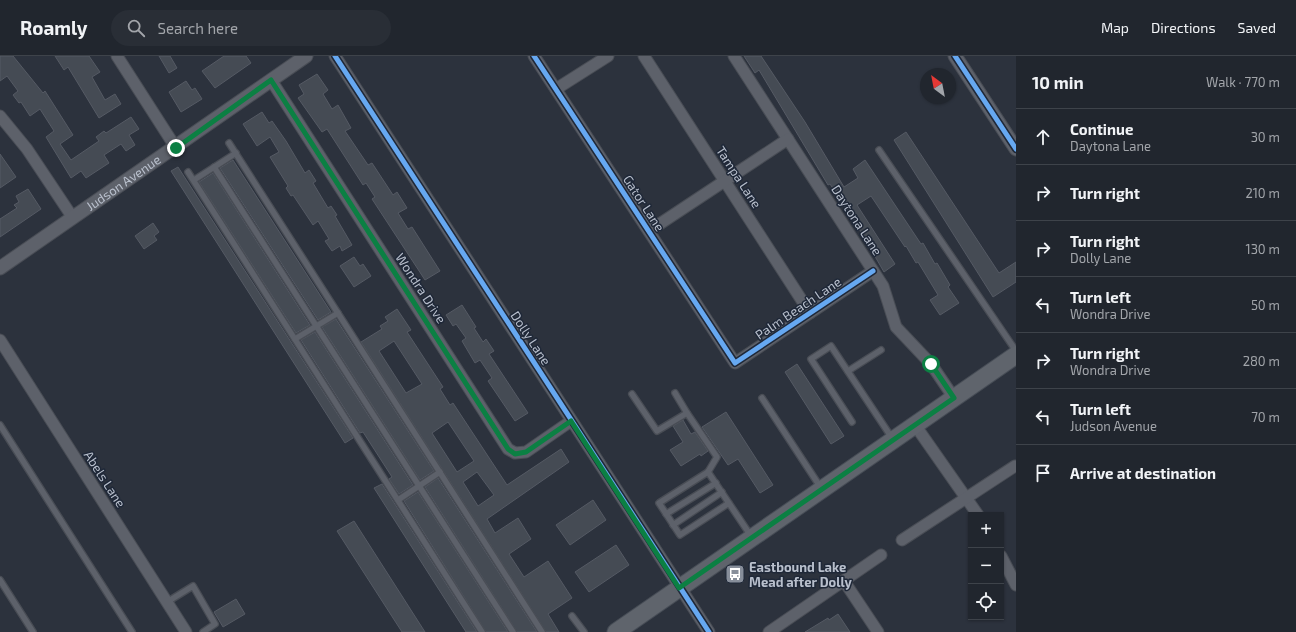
<!DOCTYPE html>
<meta charset="utf-8">
<style>
:root{--surface:#21262e;--page:#292e36;--text:#f1f3f6;--muted:#a2a5aa;--line:#3e434a}
body{margin:0;font-family:"Exo 2",sans-serif;background:var(--page);color:var(--text)}
.controls{position:absolute;right:12px;bottom:12px;display:grid;overflow:hidden;border-radius:0px;box-shadow:0 1px 3px #0004}
.controls button{width:36px;height:36px;display:grid;place-items:center;padding:0;border:0;border-bottom:1px solid var(--line);background:var(--surface);color:var(--text);font:20px sans-serif}
.compass{position:absolute;left:920px;top:12px;width:36px;height:36px;border-radius:50%;background:var(--surface);box-shadow:0 1px 3px #0004;rotate:328deg}
.stop{position:absolute;width:12px;height:12px;margin:-9px;border:3px solid #0b8043;border-radius:50%;background:#fff}
.stop.end{background:#0b8043;border-color:#fff;box-shadow:0 1px 4px #0008}
.list{margin:0;padding:0;list-style:none}
h2{display:flex;justify-content:space-between;align-items:center;height:52px;margin:0;padding:0 16px;font-size:17px}
h2 small{font-size:13px;font-weight:400;color:var(--muted)}
.list li{display:grid;grid-template-columns:26px 1fr auto;gap:12px;align-items:center;box-sizing:border-box;height:56px;padding:0 16px;border-top:1px solid var(--line)}
.list b{display:block;font-size:15px;white-space:nowrap}
.list p{margin:0;font-size:13px;white-space:nowrap;color:var(--muted)}
.list em{font-size:13px;font-style:normal;color:var(--muted)}
.icon{flex:none;width:22px;height:22px;fill:none;stroke:currentColor;stroke-width:2;stroke-linecap:round;stroke-linejoin:round}
.map{position:relative;flex:none;width:1016px;height:576px;overflow:hidden}
header{display:flex;align-items:center;gap:24px;box-sizing:border-box;height:56px;padding:0 20px;background:var(--surface);border-bottom:1px solid var(--line)}
header strong{font-size:19px}
nav{display:flex;gap:22px;margin-inline-start:auto;font-size:14px}
.search{width:280px;height:36px;background:var(--page);display:flex;align-items:center;gap:10px;box-sizing:border-box;padding:0 14px;border-radius:22px;color:var(--muted);font-size:15px}
main{display:flex}
aside{flex:1;background:var(--surface)}
.map>svg:first-child{display:block}
.building{fill:#454b54;stroke:#555a64;fill-rule:evenodd}
.lines{fill:none;stroke-linecap:round;stroke-linejoin:round}
.service-casing{stroke:#494d55;stroke-width:8}
.minor-casing{stroke:#494d55;stroke-width:13}
.tertiary-casing{stroke:#494d55;stroke-width:15}
.primary-casing{stroke:#474d56;stroke-width:19}
.service{stroke:#5d616a;stroke-width:5.5}
.minor{stroke:#5d616a;stroke-width:11}
.tertiary{stroke:#5d616a;stroke-width:13}
.primary{stroke:#5f646c;stroke-width:17}
.cycleway-casing{stroke:#1f2838;stroke-width:8}
.cycleway{stroke:#66a8f1;stroke-width:5}
.route{stroke:#0b8043;stroke-width:5}
.labels{text-anchor:middle;stroke-width:3;stroke-linejoin:round;paint-order:stroke}
.street-label{font-size:13px;fill:#b8bfcc;stroke:#1f2838}
.poi-label{font-size:13px;font-weight:bold;fill:#b8bfcc;stroke:#1f2838;text-anchor:start}
</style>
<header>
<strong>Roamly</strong>
<div class="search"><svg class="icon" aria-label="search" viewBox="0 0 24 24"><circle cx="10" cy="10" r="6"/><path d="M15 15l6 6"/></svg>Search here</div>
<nav><a>Map</a><a>Directions</a><a>Saved</a></nav>
</header>
<main>
<div class="map">
<svg width="1016" height="576" viewBox="0 0 1016 576">
<rect width="100%" height="100%" fill="#2c323d"/>
<g class="building">
<path d="M0,0H13L43,37L45,35L73,79L60,88L71,104L99,85L96,81L104,75L106,77L131,61L139,73L129,79L135,89L126,95L121,88L104,99L109,107L86,122L81,115L71,122L46,81L54,75L40,53L30,60L21,46L19,47L13,39L18,35L7,20L0,25Z"/>
<path d="M55,0H89L100,16L92,21L105,44L115,38L121,48L99,62L68,11L64,14Z"/>
<path d="M159,0H170L177,12L169,17Z"/>
<path d="M224,0H246L251,7L215,32L202,15Z"/>
<path d="M744,0H761L805,66L844,131L858,122L853,113L865,104L921,188L923,187L935,208L937,207L950,229L948,231L959,247L940,259L930,244L938,239L918,206L916,207L906,190L905,191L871,140L857,149L895,208L884,216L854,164L830,128L828,129L759,14L755,17Z"/>
<path d="M317,18L328,34L323,38L332,53L338,49L351,72L345,75L368,109L372,107L393,139L397,136L407,152L398,157L408,173L412,171L440,215L425,224L372,143L375,141L366,127L363,129L327,73L322,76L298,42L304,38L299,29Z"/>
<path d="M186,25L192,34L195,32L202,43L181,56L169,36Z"/>
<path d="M262,56L269,67L272,65L286,85L305,117L309,114L316,125L313,127L328,152L331,150L337,159L335,160L352,189L342,195L340,190L332,195L325,185L329,183L318,165L313,169L293,139L291,140L286,132L288,130L270,101L279,96L270,81L257,90L243,68Z"/>
<path d="M906,76L999,217L1016,206V226L993,241L894,84Z"/>
<path d="M0,98L16,121L0,132Z"/>
<path d="M233,104L331,256L318,264L220,112Z"/>
<path d="M178,111L353,382L345,387L171,115Z"/>
<path d="M213,117L310,269L296,277L199,126Z"/>
<path d="M28,133L41,153L0,181V163L17,152L14,149L19,146L16,140Z"/>
<path d="M153,167L159,176L154,180L157,184L144,193L135,180Z"/>
<path d="M354,201L360,210L363,208L371,220L354,231L340,210Z"/>
<path d="M462,249L476,271L474,272L483,286L486,283L494,295L489,298L528,357L515,365L488,325L492,322L480,304L475,307L462,285L466,282L456,268L453,270L446,259Z"/>
<path d="M397,253L411,274L407,276L443,331L440,333L450,349L453,347L507,429L561,393L569,406L487,463L495,477L518,462L531,483L509,498L524,521L548,505L572,542L548,558L559,576H546L361,286L382,273L380,270L388,265L385,261ZM394,285L422,328L406,337L379,295ZM448,366L474,405L457,416L432,377ZM477,416L494,439L478,450L463,426Z"/>
<path d="M336,263L434,415L420,424L322,271Z"/>
<path d="M315,276L413,429L399,438L389,423L392,421L363,376L360,377L301,284Z"/>
<path d="M797,308L844,380L831,388L785,316Z"/>
<path d="M726,356L773,429L760,437L738,403L728,409L702,371Z"/>
<path d="M683,364L691,378L695,376L708,395L701,400L700,398L681,410L670,394L683,386L673,370Z"/>
<path d="M438,422L537,576H517L425,431Z"/>
<path d="M382,428L477,576H466L374,432Z"/>
<path d="M418,436L508,576H486L404,445Z"/>
<path d="M593,444L606,464L570,489L556,469Z"/>
<path d="M354,465L425,576H402L337,475Z"/>
<path d="M616,489L629,509L589,536L575,516Z"/>
<path d="M236,543L245,558L223,571L214,556Z"/>
<path d="M838,558L850,576H805L828,562L829,564Z"/>
</g>
<g class="lines">
<defs>
<g id="service">
<path d="M229,87L542,576"/>
<path d="M879,94L1016,295"/>
<path d="M214,111L513,576"/>
<path d="M188,116L482,576"/>
<path d="M194,124L236,97"/>
<path d="M295,283L338,257"/>
<path d="M848,315L881,294"/>
<path d="M675,337L687,357"/>
<path d="M632,338L657,375L687,357L717,401L708,416"/>
<path d="M762,342L821,432"/>
<path d="M852,366L811,303L831,290L892,382"/>
<path d="M0,369L132,576"/>
<path d="M398,444L440,416"/>
<path d="M729,447L680,479L659,447L708,416L751,480"/>
<path d="M666,458L716,427"/>
<path d="M673,469L722,436"/>
<path d="M0,524L33,576"/>
<path d="M167,546L193,530L215,568L203,576"/>
<path d="M572,560L584,576"/>
</g>
<g id="minor">
<path d="M117,0L176,92"/>
<path d="M335,0L709,576"/>
<path d="M534,0L735,307L873,215"/>
<path d="M644,0L810,257"/>
<path d="M734,0L883,230L896,271L931,308L954,342"/>
<path d="M271,24L508,393L515,397L526,396L571,365"/>
<path d="M556,33L608,0"/>
<path d="M0,60L27,93L73,162"/>
<path d="M649,175L788,83"/>
<path d="M0,284L186,576"/>
<path d="M915,369L978,459"/>
<path d="M902,484L1015,410"/>
<path d="M1001,500L1016,529"/>
<path d="M844,525L878,576"/>
<path d="M769,576L881,499"/>
</g>
<g id="tertiary">
<path d="M955,0L1016,93"/>
<path id="s1" d="M0,212L306,0"/>
</g>
<path id="primary" d="M616,576L1016,299"/>
</defs>
<use href="#service" class="service-casing"/>
<use href="#minor" class="minor-casing"/>
<use href="#tertiary" class="tertiary-casing"/>
<use href="#primary" class="primary-casing"/>
<use href="#service" class="service"/>
<use href="#minor" class="minor"/>
<use href="#tertiary" class="tertiary"/>
<use href="#primary" class="primary"/>
<defs>
<g id="cycleway">
<path d="M335,0L709,576"/>
<path d="M534,0L735,307L873,215"/>
<path d="M955,0L1016,93"/>
</g>
</defs>
<use href="#cycleway" class="cycleway-casing"/>
<use href="#cycleway" class="cycleway"/>
</g>
<g class="lines">
<path class="route" d="M176,92L271,24L508,393L515,398L526,396L571,365L679,532L954,342L931,308"/>
</g>
<defs>
<symbol id="bus-square" viewBox="-11 -11 22 22"><rect x="-9" y="-9" width="18" height="18" rx="4" fill="#878e9a" stroke="#1f2838"/><path d="M-5-6H5V4H4V6H2V4H-2V6H-4V4H-5ZM-3.5-4V0h7V-4ZM-3.5 1.2v1.5H-2V1.2ZM2 1.2v1.5H3.5V1.2Z" fill="#fff"/></symbol>
</defs>
<g fill-rule="evenodd">
<use href="#bus-square" x="724" y="507" width="22" height="22"/>
</g>
<g class="labels">
<g class="street-label">
<text transform="translate(739 121) rotate(57)" y="5">Tampa Lane</text>
<text dy="5" stroke="none"><textPath href="#s1" startOffset="150">Judson Avenue</textPath></text>
<text transform="translate(644 147) rotate(57)" y="5">Gator Lane</text>
<text transform="translate(857 164) rotate(57)" y="5">Daytona Lane</text>
<text transform="translate(421 232) rotate(57)" y="5">Wondra Drive</text>
<text transform="translate(798 252) rotate(-34)" y="5">Palm Beach Lane</text>
<text transform="translate(531 282) rotate(57)" y="5">Dolly Lane</text>
<text transform="translate(105 423) rotate(57)" y="5">Abels Lane</text>
</g>
<g class="poi-label">
<text x="749" y="516">Eastbound Lake<tspan x="749" dy="15">Mead after Dolly</tspan></text>
</g>
</g>
</svg>
<div class="controls">
<button>+</button>
<button>−</button>
<button><svg class="icon" aria-label="locate" viewBox="0 0 24 24"><circle cx="12" cy="12" r="6"/><path d="M12 2v4M12 18v4M2 12h4M18 12h4"/></svg></button>
</div>
<svg class="compass" viewBox="-18 -18 36 36"><path d="M0-13l5 13h-10z" fill="#e53935"/><path d="M0 13l5-13h-10z" fill="#a2a5aa"/></svg>
<div class="stop" style="left:931px;top:308px"></div>
<div class="stop end" style="left:176px;top:92px"></div>
</div>
<aside>
<h2>10 min<small>Walk · 770 m</small></h2>
<ul class="list">
<li><svg class="icon" aria-label="ahead" viewBox="0 0 24 24"><path d="M12 20V5M6 11l6-6 6 6"/></svg><div><b>Continue</b><p>Daytona Lane</p></div><em>30 m</em></li>
<li><svg class="icon" aria-label="right" viewBox="0 0 24 24"><path d="M7 20v-9h11M14 6l5 5-5 5"/></svg><div><b>Turn right</b></div><em>210 m</em></li>
<li><svg class="icon" aria-label="right" viewBox="0 0 24 24"><path d="M7 20v-9h11M14 6l5 5-5 5"/></svg><div><b>Turn right</b><p>Dolly Lane</p></div><em>130 m</em></li>
<li><svg class="icon" aria-label="left" viewBox="0 0 24 24"><path d="M17 20v-9H6M10 6l-5 5 5 5"/></svg><div><b>Turn left</b><p>Wondra Drive</p></div><em>50 m</em></li>
<li><svg class="icon" aria-label="right" viewBox="0 0 24 24"><path d="M7 20v-9h11M14 6l5 5-5 5"/></svg><div><b>Turn right</b><p>Wondra Drive</p></div><em>280 m</em></li>
<li><svg class="icon" aria-label="left" viewBox="0 0 24 24"><path d="M17 20v-9H6M10 6l-5 5 5 5"/></svg><div><b>Turn left</b><p>Judson Avenue</p></div><em>70 m</em></li>
<li><svg class="icon" aria-label="arrive" viewBox="0 0 24 24"><path d="M6 21V4h12l-3 4 3 4H6"/></svg><div><b>Arrive at destination</b></div></li>
</ul>
</aside>
</main>
